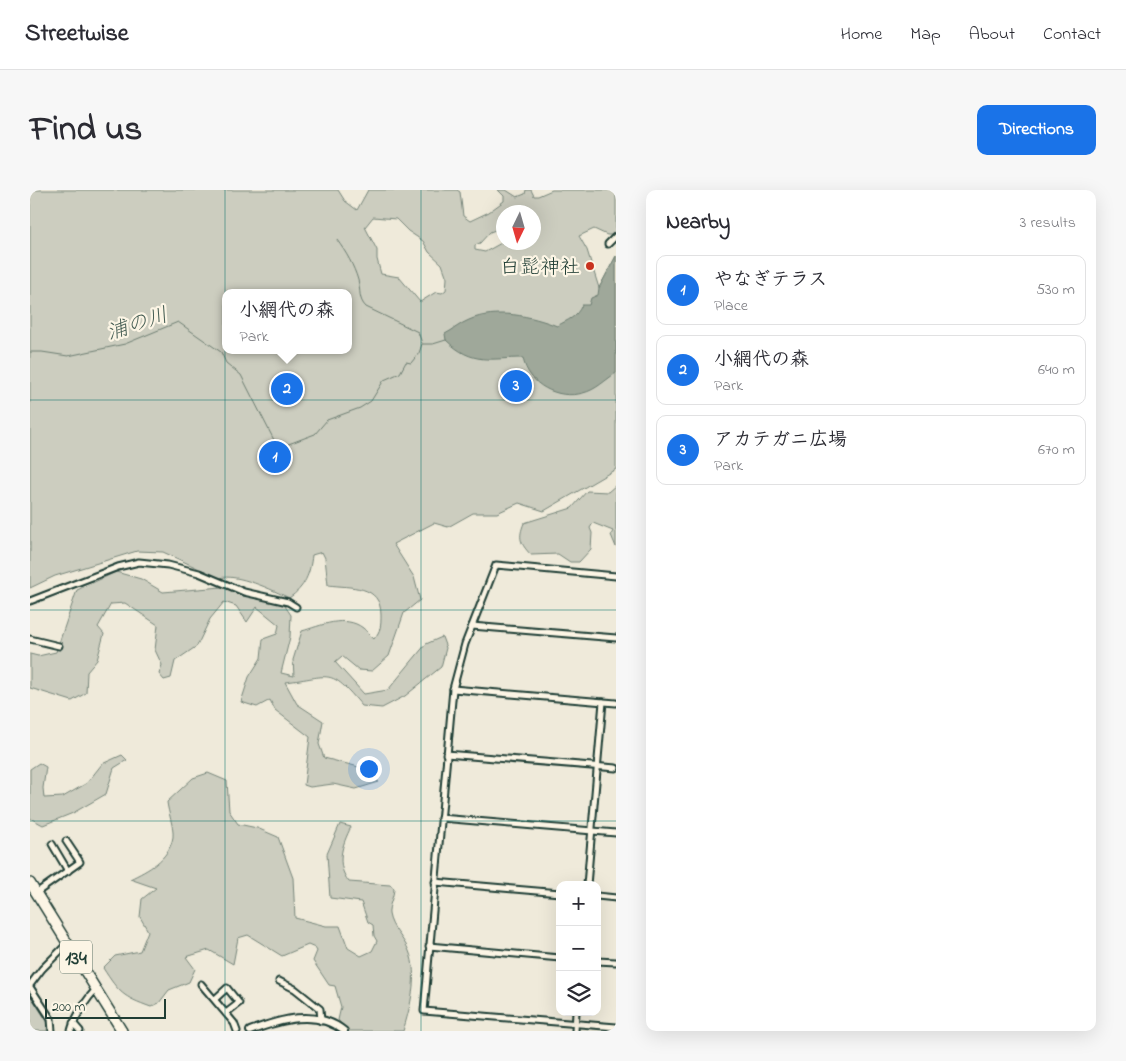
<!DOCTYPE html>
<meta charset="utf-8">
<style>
:root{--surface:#fff;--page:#f7f7f7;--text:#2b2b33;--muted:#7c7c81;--line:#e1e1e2;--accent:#1a73e8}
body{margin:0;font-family:"Indie Flower","Klee One",sans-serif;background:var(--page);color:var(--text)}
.controls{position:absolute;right:15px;bottom:15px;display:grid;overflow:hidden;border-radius:10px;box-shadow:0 5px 20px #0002}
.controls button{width:45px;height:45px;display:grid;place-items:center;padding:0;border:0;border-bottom:1px solid var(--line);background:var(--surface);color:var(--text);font:25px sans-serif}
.compass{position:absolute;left:466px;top:15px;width:45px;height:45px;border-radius:50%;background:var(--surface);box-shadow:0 5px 20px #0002;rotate:185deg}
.scale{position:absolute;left:15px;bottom:12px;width:121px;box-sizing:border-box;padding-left:5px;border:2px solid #1f3d34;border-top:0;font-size:14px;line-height:18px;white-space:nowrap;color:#1f3d34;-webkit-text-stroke:4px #fcf5e5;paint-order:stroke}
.you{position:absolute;left:338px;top:578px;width:18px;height:18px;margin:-12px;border:4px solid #fff;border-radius:50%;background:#1a73e8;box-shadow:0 0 0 8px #1a73e833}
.badge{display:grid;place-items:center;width:32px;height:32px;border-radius:50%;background:var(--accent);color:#fff;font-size:16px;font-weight:700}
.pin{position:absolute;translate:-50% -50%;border:2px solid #fff;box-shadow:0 1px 5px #0006}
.popup{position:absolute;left:192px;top:99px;width:130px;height:65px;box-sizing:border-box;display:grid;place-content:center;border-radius:10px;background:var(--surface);filter:drop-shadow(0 1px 4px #0005);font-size:16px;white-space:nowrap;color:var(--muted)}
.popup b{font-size:19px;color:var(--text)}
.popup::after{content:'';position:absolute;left:50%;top:100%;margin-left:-10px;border:10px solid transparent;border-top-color:var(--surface)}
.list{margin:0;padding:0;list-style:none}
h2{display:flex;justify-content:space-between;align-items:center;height:65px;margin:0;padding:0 20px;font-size:21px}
h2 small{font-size:16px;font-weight:400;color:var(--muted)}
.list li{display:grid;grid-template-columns:32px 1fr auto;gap:15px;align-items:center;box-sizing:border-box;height:70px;margin:0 10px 10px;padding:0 10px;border:1px solid var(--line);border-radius:10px}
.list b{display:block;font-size:19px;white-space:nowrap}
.list p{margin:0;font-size:16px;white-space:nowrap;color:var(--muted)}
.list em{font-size:16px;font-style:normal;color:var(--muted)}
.icon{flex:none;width:28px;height:28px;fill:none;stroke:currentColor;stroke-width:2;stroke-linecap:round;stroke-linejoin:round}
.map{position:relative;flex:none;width:586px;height:841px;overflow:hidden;border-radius:10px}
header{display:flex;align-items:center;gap:30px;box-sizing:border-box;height:70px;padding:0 25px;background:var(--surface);border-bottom:1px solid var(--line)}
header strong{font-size:24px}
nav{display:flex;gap:28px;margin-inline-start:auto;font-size:18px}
.intro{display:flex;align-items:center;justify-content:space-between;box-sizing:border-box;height:120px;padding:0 30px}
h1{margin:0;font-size:35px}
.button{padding:12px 22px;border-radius:10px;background:var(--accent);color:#fff;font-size:18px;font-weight:700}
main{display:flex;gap:30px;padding:0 30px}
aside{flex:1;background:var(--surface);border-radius:10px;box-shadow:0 5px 20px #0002}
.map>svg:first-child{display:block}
.green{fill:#cccdbf;stroke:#76857a;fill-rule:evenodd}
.water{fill:#9fa89a;stroke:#6c7d71}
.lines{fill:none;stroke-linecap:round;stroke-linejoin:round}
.stream{stroke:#6c7d71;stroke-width:1}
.minor-casing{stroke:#1f3d34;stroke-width:9}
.tertiary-casing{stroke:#1f3d34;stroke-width:10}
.trunk-casing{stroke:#1f3d34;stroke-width:12}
.minor{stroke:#fcf5e5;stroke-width:5}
.tertiary{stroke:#fcf5e5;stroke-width:6}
.trunk{stroke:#fcf5e5;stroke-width:9}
.grid{fill:none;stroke:#0f766e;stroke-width:1;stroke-opacity:0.55}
.poi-dot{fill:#c8321e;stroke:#fcf5e5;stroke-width:2}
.labels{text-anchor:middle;stroke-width:4.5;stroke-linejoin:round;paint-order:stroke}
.shield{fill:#fcf5e5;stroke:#617469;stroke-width:1}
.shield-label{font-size:19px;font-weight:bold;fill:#1f3d34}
.poi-label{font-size:20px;fill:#1f3d34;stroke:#fcf5e5;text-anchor:end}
.water-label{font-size:21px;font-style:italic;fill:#455d53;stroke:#fcf5e5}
</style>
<header>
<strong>Streetwise</strong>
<nav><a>Home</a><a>Map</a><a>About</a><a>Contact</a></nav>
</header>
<div class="intro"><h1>Find us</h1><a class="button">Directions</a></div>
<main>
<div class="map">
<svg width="586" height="841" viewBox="0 0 586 841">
<rect width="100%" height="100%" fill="#efeada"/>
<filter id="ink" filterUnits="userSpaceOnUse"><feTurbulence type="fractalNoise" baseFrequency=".02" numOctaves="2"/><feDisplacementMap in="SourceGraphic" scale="10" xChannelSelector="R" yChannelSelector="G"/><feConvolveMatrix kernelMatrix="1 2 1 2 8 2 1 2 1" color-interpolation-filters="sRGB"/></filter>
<g filter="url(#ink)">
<g class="green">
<path d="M7,0H308L315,11L327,20L338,0H427L430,2L433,26L440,31L459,22L474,11V6L468,0H476L487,7L495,4L496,0H501L504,6H508L522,0H586V45H577L564,39L549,46L557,60L569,98L586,66V279L514,321L489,313L467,323H443L418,337L404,333L363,354L384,387L390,410L374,423L359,466L342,481L329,480L312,466L305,472L334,504L358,500L396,454L412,447L416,458L411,477L375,506L352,518L332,516C299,476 301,487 255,492L267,514L293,531L289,554L294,568L329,577L349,592L326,599L303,594L280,597L274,595L280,547L245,520L240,510L227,517L211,512L219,487L231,468L233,449L247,444L249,435L227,417L217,432L206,416L194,412L180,429L167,456L145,471L141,488L134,490L129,484L132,475L125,460L128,435L95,413L81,414L68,437L74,444L67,470L57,482L56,503L42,511L0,498V464L8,466L26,462L47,400L86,382L111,389L133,402L192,397L253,413L261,425L260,447L251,483L264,486L263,470L272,441C290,436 315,424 333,438C337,441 340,446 344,449C351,440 351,436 351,425C351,394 320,398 298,395L295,368L292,362L282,365C280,384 275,397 259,408C243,400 207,383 189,388L133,362L107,361L25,386L0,398V2ZM473,22H503V52H473L455,62L445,60V55L450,53L460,42L473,37ZM343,27L366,29L378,41L393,51L399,62L412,74L417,88L416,100L412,103L406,102L390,112L369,87L351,84L347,69V60L335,37ZM196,103H318V160H196Z"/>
<path d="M586,295V357L581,345L583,341L563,333L560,338L562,343L561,359L549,372H540L528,364L501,365C490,353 488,348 494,333L542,318L557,301L578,302Z"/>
<path d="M92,565L97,570L84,578L76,604L43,623L13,635L0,628V579L9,573L16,577L13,598L14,608L33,607L57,593L72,574Z"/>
<path d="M178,583L197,591L199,621L208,634L227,638L248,647L263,688L265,728L296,736H310L318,758L331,766L342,761L347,751L344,746L343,735L338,732L331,712L300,708L297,664L310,634L321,637C312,655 305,674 319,692L360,695L364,698C364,707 358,716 359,724C361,738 374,748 379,761C389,785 380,818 373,841H318L308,830L311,817L305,796L299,795L283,771L287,761L285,758L278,755L252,766L218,745L208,748L203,774L179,760L156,767L165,779L159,792L139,800L129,813L121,817C93,807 89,803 73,778L85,766L110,761L118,741L110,727L112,709L126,698L100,689C118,680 139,670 143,647C144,637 138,622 137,612L163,588Z"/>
<path d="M0,805L18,833L17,841H0Z"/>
</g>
<path class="water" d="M586,66V183C575,190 566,200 553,203C528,210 498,195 493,168C460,168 443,176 416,150L415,144C423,140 431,133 439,130C466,118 502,126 527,136C539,129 546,128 552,115H559L561,108L568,105L569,98Z"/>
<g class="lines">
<g class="stream">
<path d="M307,50C316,62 324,76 328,90C331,101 328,109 336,117L388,142L392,153"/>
<path d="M0,162H12L38,166L95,154L148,132L191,162L196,173L211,185L248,258L285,244L297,230L330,218L341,211L354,190L370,183L376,172L381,173L389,163L392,154H403L416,150"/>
</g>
<defs>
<g id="minor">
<path d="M578,54L586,46"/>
<path d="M586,386L466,375L435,454L423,499L394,821L586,837"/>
<path d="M0,411L88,377L109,372L138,375L169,383L214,402L258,412L266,417"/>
<path d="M442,436L586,448"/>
<path d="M0,449L29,456"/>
<path d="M423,499L586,513"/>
<path d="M416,564L586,578"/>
<path d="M411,628L586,643"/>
<path d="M22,654L38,681"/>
<path d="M405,692L530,703"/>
<path d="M557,695L573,512"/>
<path d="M6,703L50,672L36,651"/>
<path d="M567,706L586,708"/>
<path d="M399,756L530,768"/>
<path d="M567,771L586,772"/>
<path d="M249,791L265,799L290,819L291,831"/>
<path d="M171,794L204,833L207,841"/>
<path d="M0,795L12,779L37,754"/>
<path d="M0,797L21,829L22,841"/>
<path d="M185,809L197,798L209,813L196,823"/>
<path d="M43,833L50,841"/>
<path d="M41,841C43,831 58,806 66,800"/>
<path d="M545,841L546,822"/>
</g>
<path id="tertiary" d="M220,841C249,830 286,818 314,841"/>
<path id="trunk" d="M0,693L92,841"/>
</defs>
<use href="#minor" class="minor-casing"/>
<use href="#tertiary" class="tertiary-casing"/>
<use href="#trunk" class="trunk-casing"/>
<use href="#minor" class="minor"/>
<use href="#tertiary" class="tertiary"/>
<use href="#trunk" class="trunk"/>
</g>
</g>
<path class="grid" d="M195,0V841M391,0V841M0,210H586M0,420H586M0,631H586"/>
<circle class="poi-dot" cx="560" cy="76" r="5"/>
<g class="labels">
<rect class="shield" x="30" y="750.5" width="32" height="33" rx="4"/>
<g class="shield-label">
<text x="46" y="774">134</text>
</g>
<g class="poi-label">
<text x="550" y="83">白髭神社</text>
</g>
<g class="water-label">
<text transform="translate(107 133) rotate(-18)" y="7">浦の川</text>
</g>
</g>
</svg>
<div class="controls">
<button>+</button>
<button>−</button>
<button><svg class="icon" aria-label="layers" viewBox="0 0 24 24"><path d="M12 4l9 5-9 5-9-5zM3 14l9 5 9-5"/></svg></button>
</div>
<svg class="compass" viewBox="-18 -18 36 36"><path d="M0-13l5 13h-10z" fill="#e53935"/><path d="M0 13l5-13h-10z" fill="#7c7c81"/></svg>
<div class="scale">200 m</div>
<div class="you"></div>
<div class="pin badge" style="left:245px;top:267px">1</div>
<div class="pin badge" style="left:257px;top:199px">2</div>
<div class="popup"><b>小網代の森</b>Park</div>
<div class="pin badge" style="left:486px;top:196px">3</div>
</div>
<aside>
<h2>Nearby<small>3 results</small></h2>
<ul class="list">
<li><span class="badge">1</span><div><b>やなぎテラス</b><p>Place</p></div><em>530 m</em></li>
<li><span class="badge">2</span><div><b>小網代の森</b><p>Park</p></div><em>640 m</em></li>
<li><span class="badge">3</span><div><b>アカテガニ広場</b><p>Park</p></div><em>670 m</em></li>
</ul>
</aside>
</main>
